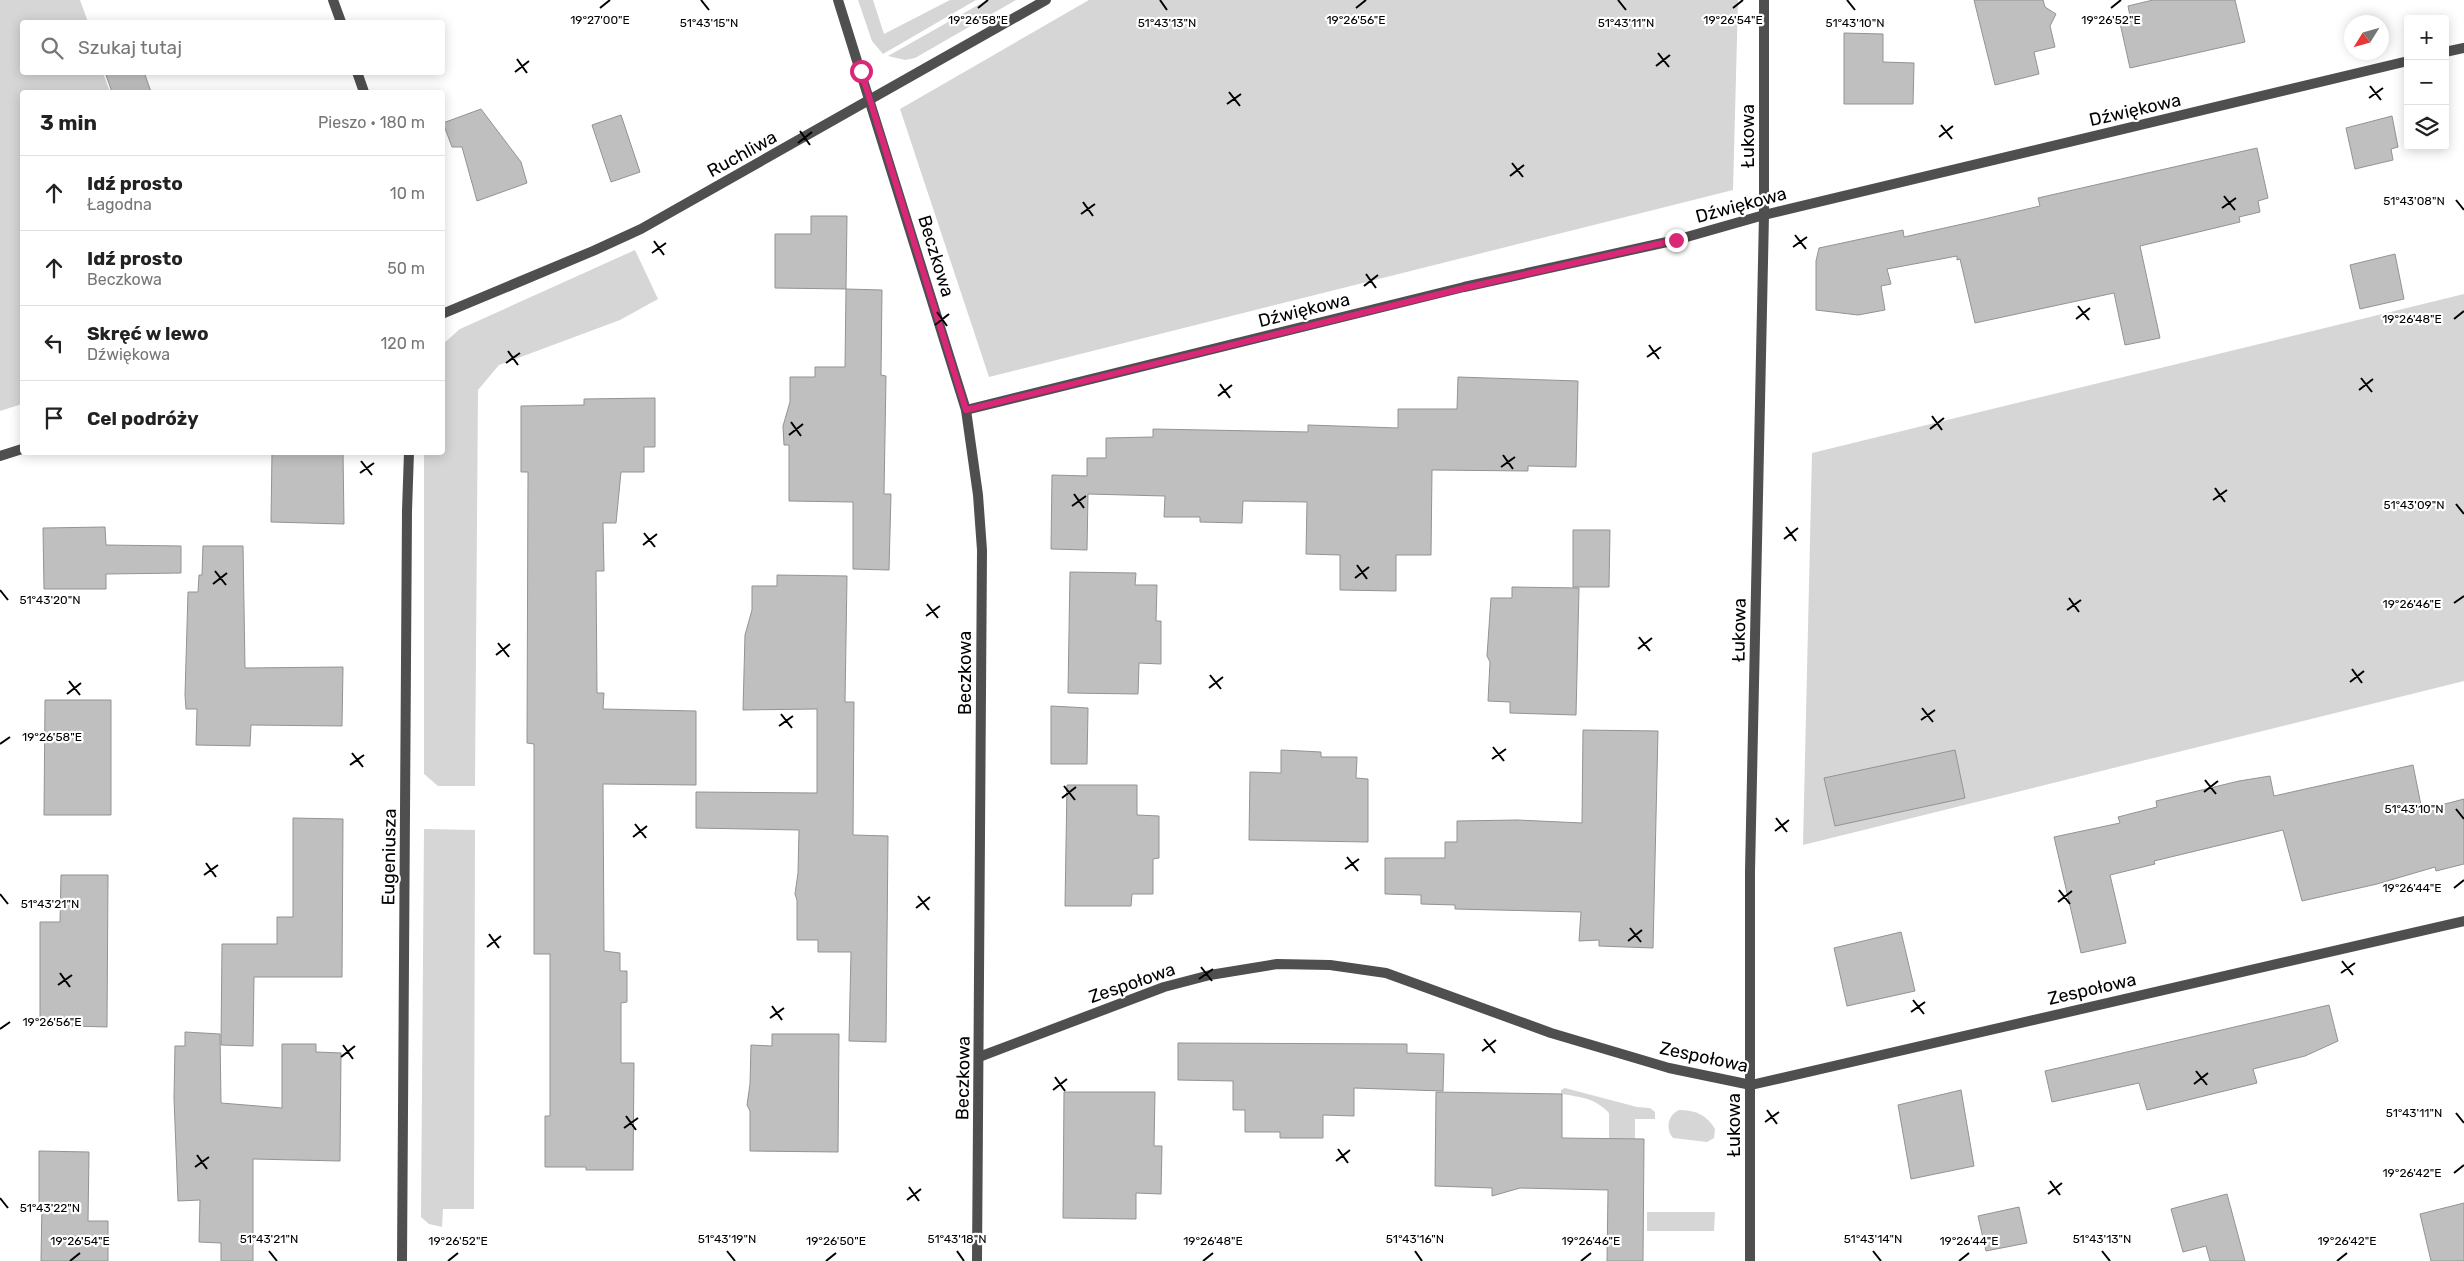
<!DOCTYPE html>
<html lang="pl">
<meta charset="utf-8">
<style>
:root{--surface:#fff;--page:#f6f6f6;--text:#222;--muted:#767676;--line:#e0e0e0}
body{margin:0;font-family:Rubik,sans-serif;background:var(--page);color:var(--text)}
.controls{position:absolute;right:15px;top:15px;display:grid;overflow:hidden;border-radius:5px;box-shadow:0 2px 12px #0003}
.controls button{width:45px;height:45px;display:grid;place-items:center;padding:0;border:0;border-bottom:1px solid var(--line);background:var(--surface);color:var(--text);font:25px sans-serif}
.compass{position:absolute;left:2344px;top:15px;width:45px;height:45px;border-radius:50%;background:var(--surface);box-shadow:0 2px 12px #0003;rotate:233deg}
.stop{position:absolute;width:15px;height:15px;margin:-11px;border:4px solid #db2777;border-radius:50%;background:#fff}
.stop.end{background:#db2777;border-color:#fff;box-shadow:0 1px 5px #0008}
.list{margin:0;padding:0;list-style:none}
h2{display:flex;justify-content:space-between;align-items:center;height:65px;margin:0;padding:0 20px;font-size:21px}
h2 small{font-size:16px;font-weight:400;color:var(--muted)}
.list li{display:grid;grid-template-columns:32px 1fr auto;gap:15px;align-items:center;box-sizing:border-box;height:75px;padding:0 20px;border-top:1px solid var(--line)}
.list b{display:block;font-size:19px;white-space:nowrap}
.list p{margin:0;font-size:16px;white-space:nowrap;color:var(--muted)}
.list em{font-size:16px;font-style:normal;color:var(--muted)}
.icon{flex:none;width:28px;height:28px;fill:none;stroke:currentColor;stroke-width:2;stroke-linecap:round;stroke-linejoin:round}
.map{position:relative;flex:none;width:2464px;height:1261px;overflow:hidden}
.search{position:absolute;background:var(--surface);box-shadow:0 2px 12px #0003;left:20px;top:20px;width:425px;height:55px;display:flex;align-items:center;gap:12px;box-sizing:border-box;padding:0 18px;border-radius:5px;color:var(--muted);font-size:19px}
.panel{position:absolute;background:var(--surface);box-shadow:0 2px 12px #0003;left:20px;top:90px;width:425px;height:365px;border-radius:5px}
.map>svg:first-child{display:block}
.green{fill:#d6d6d6}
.building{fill:#bfbfbf;stroke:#939393}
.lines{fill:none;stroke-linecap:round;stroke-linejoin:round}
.minor{stroke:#4f4f4f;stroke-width:10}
.route{stroke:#db2777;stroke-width:6}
.ticks{fill:none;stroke:#000;stroke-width:2}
.labels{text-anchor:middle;stroke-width:4.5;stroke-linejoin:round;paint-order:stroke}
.street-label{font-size:18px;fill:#000;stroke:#fff}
.ticks-label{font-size:12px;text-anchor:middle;fill:#000;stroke:#fff;stroke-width:4.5;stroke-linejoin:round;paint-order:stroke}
</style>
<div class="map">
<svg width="2464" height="1261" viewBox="0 0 2464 1261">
<rect width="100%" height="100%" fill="#fff"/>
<g class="green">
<path d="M0,0H80L88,22H22V72L103,73L110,92H22V404L0,411Z"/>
<path d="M858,0H873L884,34L950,0H976L883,54L872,41Z"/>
<path d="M987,0H1016L915,58L905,60L888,56Z"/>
<path d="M1089,0H1738L1733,190L989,377L900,109Z"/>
<path d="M635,250L658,299L620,320L499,365L478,390L475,786H438L424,774V453L442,452L443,344L460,329Z"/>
<path d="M2464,294V681L1803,845L1812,453Z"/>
<path d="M424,829L475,830L474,1209H443L442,1227L429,1224L421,1217Z"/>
<path d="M1565,1088L1637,1107L1650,1108L1655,1112V1119H1635V1139H1609V1113C1595,1098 1581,1097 1561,1094V1090Z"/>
<path d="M1679,1110C1695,1110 1707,1115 1715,1129L1714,1138L1707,1142L1673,1138C1665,1128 1668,1115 1679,1110Z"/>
<path d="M1647,1212H1715L1714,1231H1647Z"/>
</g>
<g class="building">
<path d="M1974,0H2043L2045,7L2056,14L2050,26L2055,47L2034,52L2039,74L1995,85Z"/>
<path d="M2153,0H2235L2245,42L2130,68L2120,23L2131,21L2128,6Z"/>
<path d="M1844,33L1883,34V62L1914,63L1913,104H1844Z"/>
<path d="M105,72H144L151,92H112Z"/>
<path d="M481,109L521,162L527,183L477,201L462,147H452L443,123Z"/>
<path d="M621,115L640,172L611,182L592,125Z"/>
<path d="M2392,116L2398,147L2391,149L2393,160L2355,169L2346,128Z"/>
<path d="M2257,148L2268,198L2258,201L2260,212L2239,217L2240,222L2140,246L2160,338L2125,345L2114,293L1975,323L1960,259L1957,260V256L1887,269L1891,284L1881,286L1885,310L1858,315L1816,310V261L1819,248L1903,230L1904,237L1976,221L2040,206L2038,198Z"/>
<path d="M811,216H847L846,289L775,288V234H811Z"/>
<path d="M2395,254L2404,299L2360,309L2350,265Z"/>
<path d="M846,289L882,290L881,375L886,376L884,494H891L889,570L853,569V502L789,501V445H784L783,426L790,402V377H815V367H845Z"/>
<path d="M1458,377L1578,381L1576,467L1528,466V471L1432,470L1431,555H1396V591L1340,590V555L1306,554L1307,502L1243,501L1242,523L1200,522V517H1164L1165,496L1088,494L1087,550L1051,549L1052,475L1087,476V458H1106V438L1153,437V429L1308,432V425L1398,428V409H1457Z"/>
<path d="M655,398V447H644V472H621L616,523H603L604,571H596L597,693H604L603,709L696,711V785L603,784L604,951L620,953V971H627V1002L621,1003V1063H634L633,1170H586V1167H545V1116H550V954H534V744L527,743L528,472H521V406L584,405V399Z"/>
<path d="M272,452H343L344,524L271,522Z"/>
<path d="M105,527L106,545L181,546V573L106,574V589H44L43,528Z"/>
<path d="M1573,530H1610L1609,587H1573Z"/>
<path d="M203,546H243L245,668L343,667L342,726L251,725L250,746L196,745L197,709H186L185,695L188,592H198L199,575H202Z"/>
<path d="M1070,572L1136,573L1135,585H1157L1156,621H1161V664L1139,663L1138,694L1068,693Z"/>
<path d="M777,575L847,576L845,702H854L853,835L888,836L886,1042L849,1041L851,952H818V940H797V900L795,894L798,873L799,830L696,828V792L817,793V709L743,710L745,635L752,610V586H777Z"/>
<path d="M1512,587L1579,588L1576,715L1510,713V702L1488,701L1490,662L1487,656L1491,598H1512Z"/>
<path d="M45,700H111V815H44Z"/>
<path d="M1051,706L1088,708L1087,764H1051Z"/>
<path d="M1583,730L1658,731L1653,948L1599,946V940L1579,941L1581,912L1455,909V905L1421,904V895L1385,894V858H1445V842H1457V821L1517,820L1582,823Z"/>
<path d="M1281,750L1321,752V757H1357L1356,778L1368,779V842L1249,840L1250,772L1281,773Z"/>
<path d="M1955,750L1965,798L1835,826L1824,778Z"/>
<path d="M2413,765L2422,810L2464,799V864L2436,871L2435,867L2377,884L2302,901L2283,830L2154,861L2155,864L2110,875L2126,943L2081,953L2054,837L2120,823L2118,817L2157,807L2156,801L2239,781L2270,776L2274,796Z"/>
<path d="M1067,785H1137V815L1159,816V858L1153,859V894H1132L1131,906H1065Z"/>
<path d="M293,818L343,819L342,977H254L253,1046L221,1045L222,944H277V917H293Z"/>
<path d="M61,875H108L107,1027L40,1025V922H60Z"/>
<path d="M1901,932L1915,991L1847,1006L1834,948Z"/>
<path d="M2329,1005L2338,1041L2305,1056L2253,1069L2257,1083L2147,1110L2139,1083L2052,1102L2045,1071Z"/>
<path d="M185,1032L220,1034L221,1103L282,1108V1044H316V1052L341,1053L340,1161L253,1159V1261H221V1243L199,1242L200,1200L178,1201L174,1098L175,1046H185Z"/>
<path d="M772,1034H839L838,1152L750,1151V1111L747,1105L750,1084L751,1045L772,1046Z"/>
<path d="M1178,1043L1407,1044V1053L1444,1054L1443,1091L1354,1088V1116L1323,1115V1138H1280V1132H1245V1110H1233V1081L1178,1080Z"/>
<path d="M1961,1090L1974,1166L1911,1179L1898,1105Z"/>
<path d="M1064,1092H1155L1154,1146H1162L1161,1194L1136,1193V1219L1063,1218Z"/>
<path d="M1436,1092L1562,1094V1138L1644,1139L1643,1261H1607L1608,1190L1520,1188L1492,1196V1188L1435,1186Z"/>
<path d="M39,1151L89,1152L88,1221H108V1261H41L42,1203H39Z"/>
<path d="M2227,1194L2245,1261H2210L2206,1246L2183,1252L2171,1209Z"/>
<path d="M2464,1203V1261H2431L2420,1214Z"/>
<path d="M2019,1207L2027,1243L1986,1251L1978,1216Z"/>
</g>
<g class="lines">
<g class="minor">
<path d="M333,0L341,22"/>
<path d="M838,0L966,410L978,495L982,550L977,1261"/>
<path d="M2445,52L2464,48"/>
<path d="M357,72L364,92"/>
<path d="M442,314L593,251L641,229L1046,0"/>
<path d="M966,410L1464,287L1676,240L1764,215L2408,61"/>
<path d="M0,456L22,449"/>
<path d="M979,1057L1164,987L1210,975L1277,964L1330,965L1386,973L1551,1033L1669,1068L1751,1085L2464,921"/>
<path d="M402,1261L407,511L409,452"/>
<path d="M1750,1261V871L1764,215V0"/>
</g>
</g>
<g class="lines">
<path class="route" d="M861,71L966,410L1464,288L1676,240"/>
</g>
<path class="ticks" d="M701,0L709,10M1160,0L1167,10M1618,0L1626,10M1847,0L1855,10M600,8L610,0M978,8L988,0M1356,8L1366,0M1733,8L1743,0M2111,8L2121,0M1658,53L1669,67M517,59L527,73M1656,66L1670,55M515,72L529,61M2370,86L2381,100M1229,92L1240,106M2369,98L2383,88M1227,104L1241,94M1941,125L1952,139M800,131L810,145M1939,137L1953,126M798,143L812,132M1512,163L1523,177M1510,176L1524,165M2224,196L2235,210M2456,200L2464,210M1083,202L1093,216M2222,208L2236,198M1081,214L1095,204M1795,235L1806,249M654,241L664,255M1793,247L1807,237M652,253L666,243M1366,274L1376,288M1364,286L1378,275M2078,306L2089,320M937,312L947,326M2076,319L2090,308M2454,319L2464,311M935,325L949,314M1649,345L1659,359M508,351L518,365M1647,357L1661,347M506,363L520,353M2361,378L2372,392M1220,384L1230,398M2359,390L2373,379M1218,396L1232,385M1932,416L1942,430M791,422L801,436M1930,429L1944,418M789,435L803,424M1503,455L1513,469M361,461L372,475M1501,467L1515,457M360,473L374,463M2215,488L2225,502M1074,494L1084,508M2213,500L2227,490M2456,504L2464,514M1072,506L1086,496M1786,527L1796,541M644,533L655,547M1784,539L1798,528M643,545L657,534M1357,565L1367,579M215,571L226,585M1355,578L1369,567M213,584L227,573M0,590L8,600M2069,598L2079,612M2454,603L2464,596M927,604L938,618M2067,610L2081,600M926,616L940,606M1639,637L1650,651M498,643L509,657M1638,649L1652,638M496,655L510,644M2352,669L2362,683M1210,675L1221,689M69,681L80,695M2350,682L2364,671M1209,688L1223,677M67,694L81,683M1922,708L1933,722M781,714L792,728M1921,720L1935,710M779,726L793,716M0,744L10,737M1493,747L1504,761M352,753L363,767M1492,759L1506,749M350,765L364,755M2205,780L2216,794M1064,786L1075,800M2204,792L2218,781M1062,798L1076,787M2456,809L2464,819M1776,818L1787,832M635,824L646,838M1775,831L1789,820M633,837L647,826M1347,857L1358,871M206,863L216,877M1345,869L1359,859M204,875L218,865M2454,888L2464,880M2059,890L2070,904M0,894L8,904M918,896L929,910M2058,902L2072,891M916,908L930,897M1630,928L1641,942M489,934L499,948M1628,941L1642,930M487,947L501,936M2342,961L2353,975M1201,967L1212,981M60,973L70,987M2341,973L2355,963M1199,979L1213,969M58,985L72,975M1913,1000L1924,1014M772,1006L782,1020M1911,1012L1925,1002M770,1018L784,1008M0,1029L10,1022M1484,1039L1495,1053M343,1045L353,1059M1482,1051L1496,1040M341,1057L355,1046M2196,1071L2207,1085M1055,1077L1065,1091M2194,1084L2208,1073M1053,1090L1067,1079M1767,1110L1777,1124M2456,1113L2464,1123M626,1116L636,1130M1765,1122L1779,1112M624,1128L638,1118M1338,1149L1348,1163M197,1155L207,1169M1336,1161L1350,1150M195,1167L209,1157M2454,1173L2464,1165M2050,1181L2060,1195M909,1187L919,1201M2048,1194L2062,1183M0,1198L8,1208M907,1200L921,1189M269,1251L277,1261M727,1251L735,1261M957,1251L964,1261M1415,1251L1422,1261M1873,1251L1881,1261M2102,1251L2110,1261M70,1261L80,1253M448,1261L458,1253M826,1261L836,1253M1203,1261L1213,1253M1581,1261L1591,1253M1959,1261L1969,1253M2337,1261L2347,1253"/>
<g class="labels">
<g class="street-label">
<text transform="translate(2135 110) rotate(-13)" y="6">Dźwiękowa</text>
<text transform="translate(1748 136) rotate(-90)" y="6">Łukowa</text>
<text transform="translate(742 154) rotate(-29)" y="6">Ruchliwa</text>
<text transform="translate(1741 205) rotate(-15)" y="6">Dźwiękowa</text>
<text transform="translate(936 256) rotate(73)" y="6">Beczkowa</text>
<text transform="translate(1304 310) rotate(-14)" y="6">Dźwiękowa</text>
<text transform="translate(1739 630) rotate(-89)" y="6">Łukowa</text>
<text transform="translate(965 673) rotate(-90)" y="6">Beczkowa</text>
<text transform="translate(389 857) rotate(-89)" y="6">Eugeniusza</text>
<text transform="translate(1132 983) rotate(-19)" y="6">Zespołowa</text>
<text transform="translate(2092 989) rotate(-13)" y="6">Zespołowa</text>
<text transform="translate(1704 1057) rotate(12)" y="6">Zespołowa</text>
<text transform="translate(963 1078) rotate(-89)" y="6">Beczkowa</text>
<text transform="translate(1734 1125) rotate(-90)" y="6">Łukowa</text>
</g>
</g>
<g class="ticks-label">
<text x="600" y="24">19°27'00"E</text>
<text x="2111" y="24">19°26'52"E</text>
<text x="978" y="24">19°26'58"E</text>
<text x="1356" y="24">19°26'56"E</text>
<text x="1733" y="24">19°26'54"E</text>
<text x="709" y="27">51°43'15"N</text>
<text x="1167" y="27">51°43'13"N</text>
<text x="1626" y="27">51°43'11"N</text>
<text x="1855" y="27">51°43'10"N</text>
<text x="2414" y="205">51°43'08"N</text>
<text x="2412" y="323">19°26'48"E</text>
<text x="2414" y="509">51°43'09"N</text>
<text x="50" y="604">51°43'20"N</text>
<text x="2412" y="608">19°26'46"E</text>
<text x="52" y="741">19°26'58"E</text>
<text x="2414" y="813">51°43'10"N</text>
<text x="2412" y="892">19°26'44"E</text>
<text x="50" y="908">51°43'21"N</text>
<text x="52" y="1026">19°26'56"E</text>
<text x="2414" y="1117">51°43'11"N</text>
<text x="2412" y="1177">19°26'42"E</text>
<text x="50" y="1212">51°43'22"N</text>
<text x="269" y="1243">51°43'21"N</text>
<text x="727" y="1243">51°43'19"N</text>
<text x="957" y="1243">51°43'18"N</text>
<text x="1415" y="1243">51°43'16"N</text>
<text x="1873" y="1243">51°43'14"N</text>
<text x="2102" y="1243">51°43'13"N</text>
<text x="80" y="1245">19°26'54"E</text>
<text x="458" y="1245">19°26'52"E</text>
<text x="836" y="1245">19°26'50"E</text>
<text x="1213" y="1245">19°26'48"E</text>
<text x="1591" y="1245">19°26'46"E</text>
<text x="1969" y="1245">19°26'44"E</text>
<text x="2347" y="1245">19°26'42"E</text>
</g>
</svg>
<div class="controls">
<button>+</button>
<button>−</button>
<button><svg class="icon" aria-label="layers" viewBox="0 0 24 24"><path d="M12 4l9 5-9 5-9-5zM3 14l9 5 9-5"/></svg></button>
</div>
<svg class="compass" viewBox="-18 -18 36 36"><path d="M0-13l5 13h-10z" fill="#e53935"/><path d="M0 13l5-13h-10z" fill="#767676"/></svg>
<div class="stop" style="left:861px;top:71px"></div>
<div class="stop end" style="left:1676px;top:240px"></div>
<div class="search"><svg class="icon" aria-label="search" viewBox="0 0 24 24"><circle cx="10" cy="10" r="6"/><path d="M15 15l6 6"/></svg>Szukaj tutaj</div>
<section class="panel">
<h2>3 min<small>Pieszo · 180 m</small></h2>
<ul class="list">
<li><svg class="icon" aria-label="ahead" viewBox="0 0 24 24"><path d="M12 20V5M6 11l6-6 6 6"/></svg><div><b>Idź prosto</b><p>Łagodna</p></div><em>10 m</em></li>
<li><svg class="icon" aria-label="ahead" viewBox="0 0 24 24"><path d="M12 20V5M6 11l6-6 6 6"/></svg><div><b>Idź prosto</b><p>Beczkowa</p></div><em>50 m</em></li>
<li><svg class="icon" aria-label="left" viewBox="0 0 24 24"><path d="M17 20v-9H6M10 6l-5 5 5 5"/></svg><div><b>Skręć w lewo</b><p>Dźwiękowa</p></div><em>120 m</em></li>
<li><svg class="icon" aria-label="arrive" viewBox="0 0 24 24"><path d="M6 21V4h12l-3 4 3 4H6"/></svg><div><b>Cel podróży</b></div></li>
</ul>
</section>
</div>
